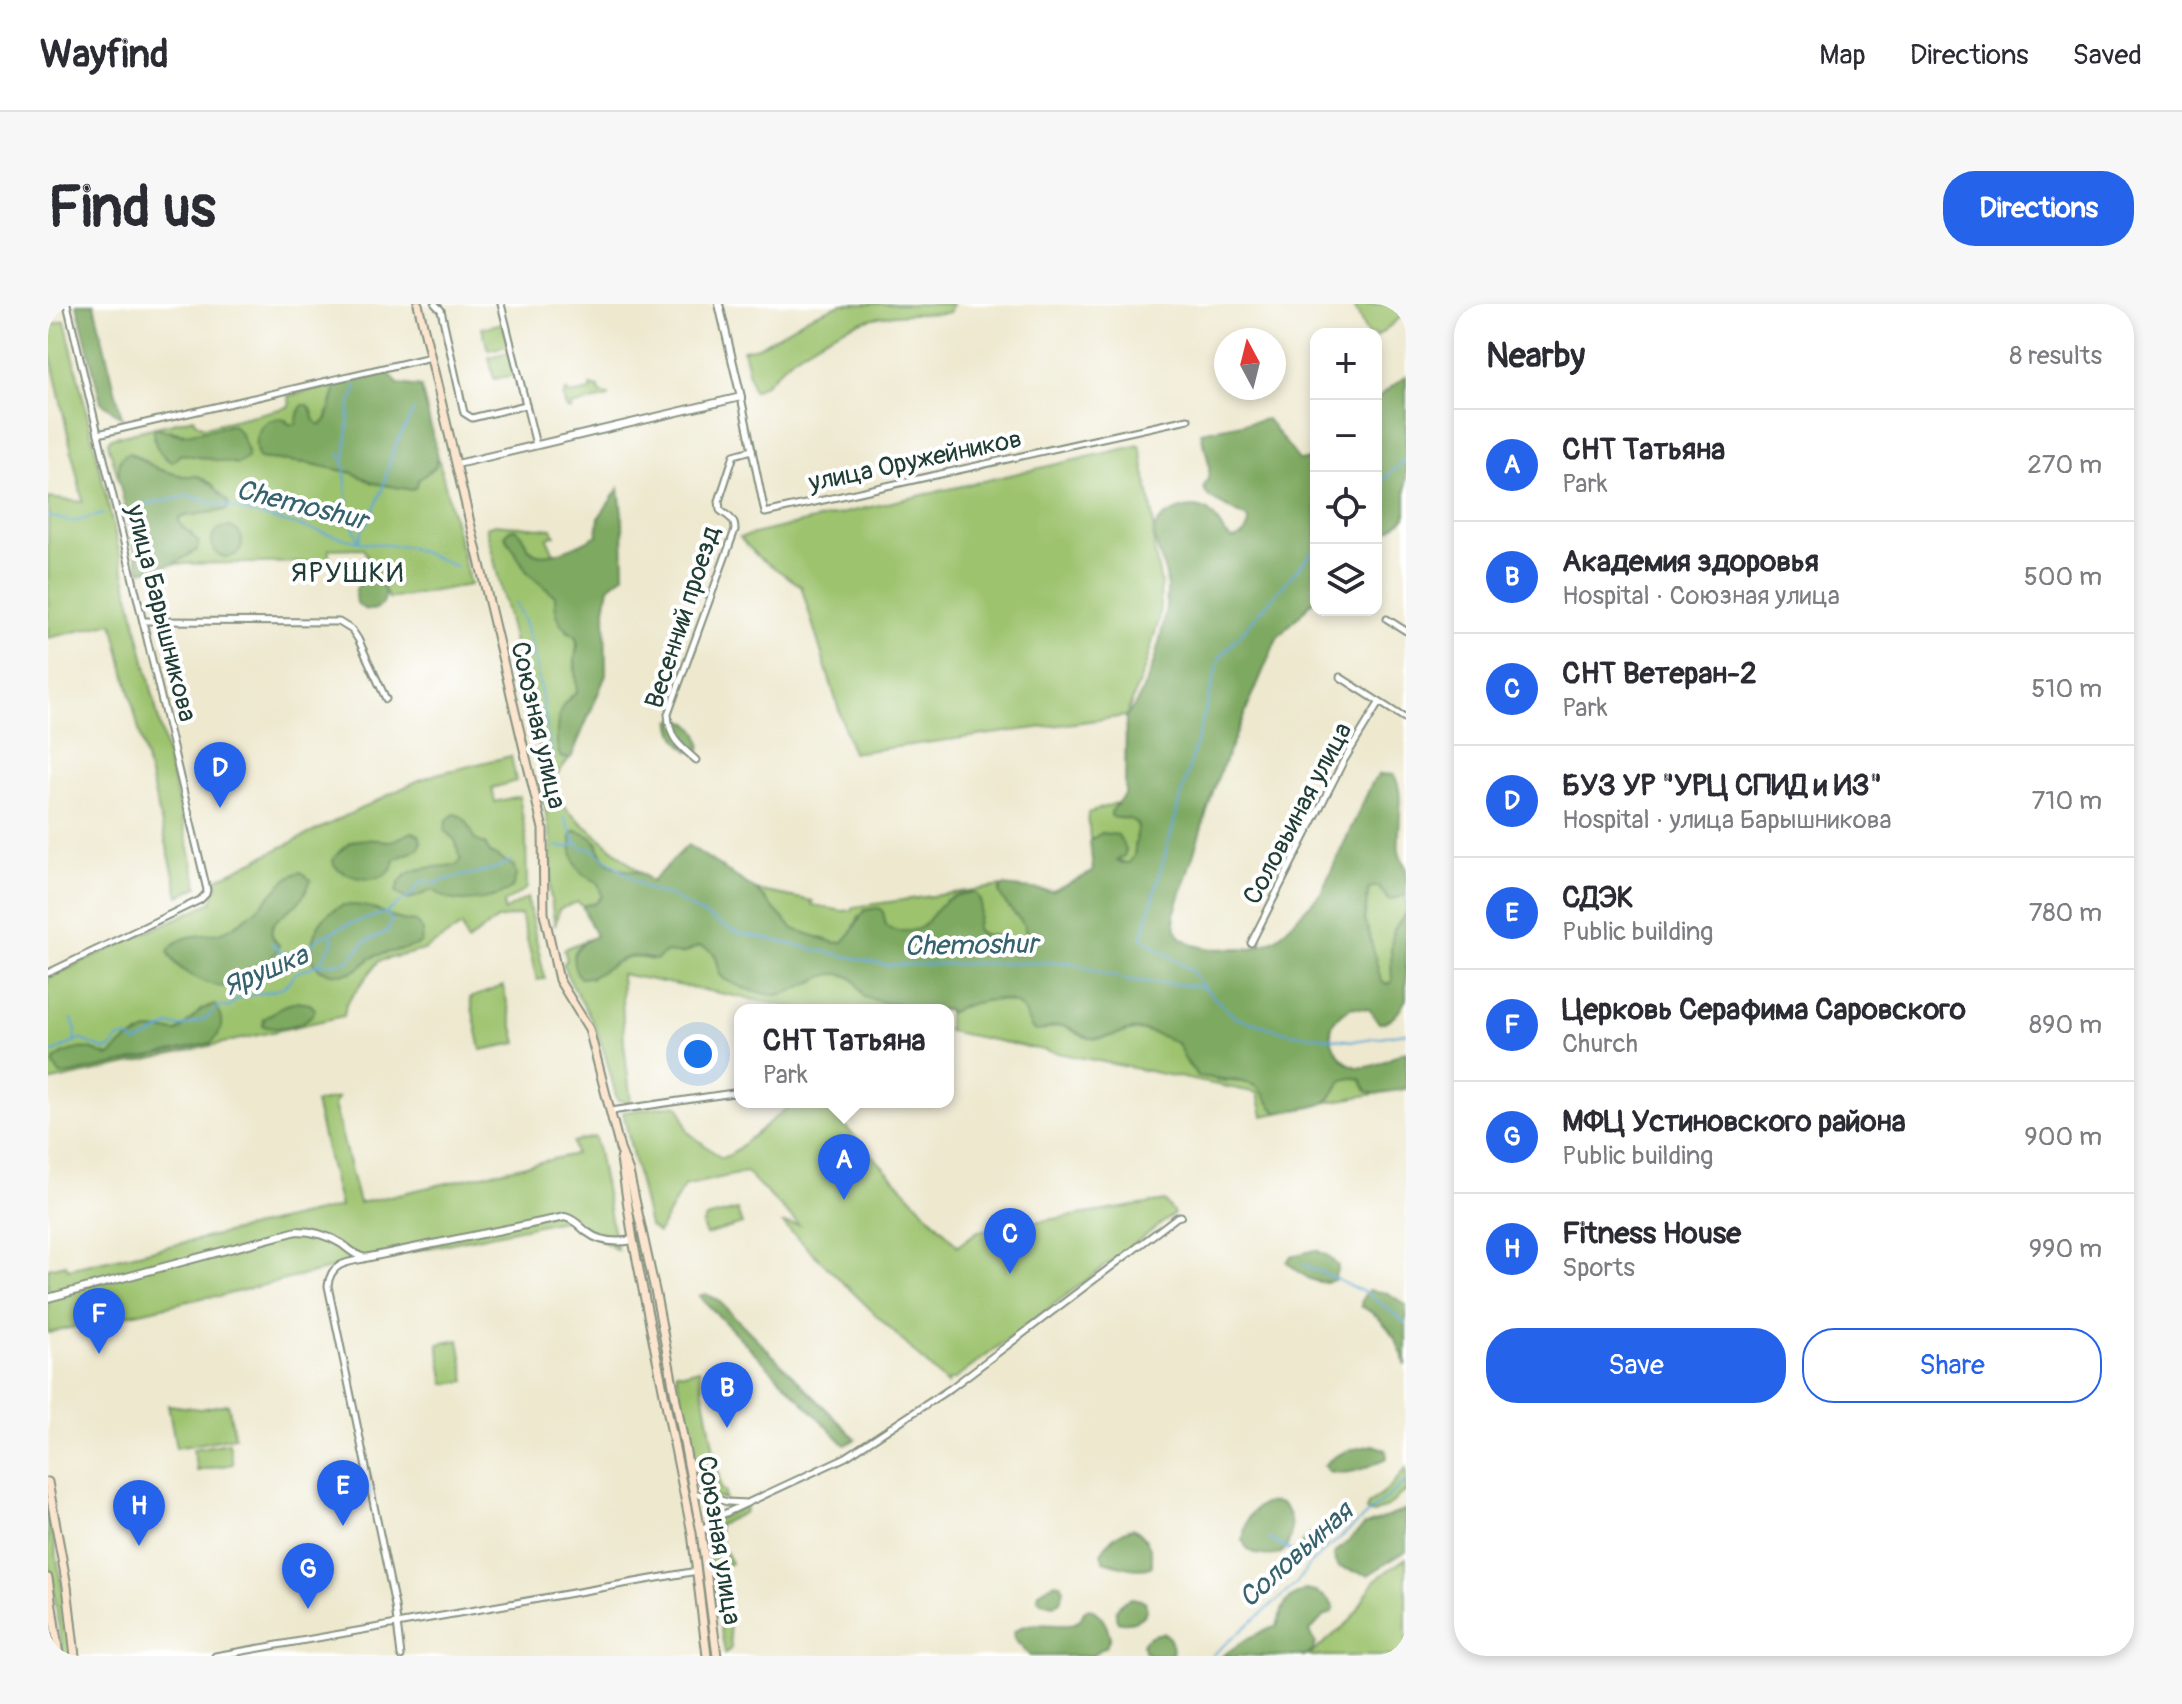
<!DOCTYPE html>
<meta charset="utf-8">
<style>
:root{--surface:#fff;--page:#f7f7f7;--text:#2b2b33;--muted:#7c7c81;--line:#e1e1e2;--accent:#2563eb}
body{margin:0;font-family:Pangolin,sans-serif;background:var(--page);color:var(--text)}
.controls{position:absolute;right:24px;top:24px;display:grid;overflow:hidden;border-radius:16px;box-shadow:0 4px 12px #0003}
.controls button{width:72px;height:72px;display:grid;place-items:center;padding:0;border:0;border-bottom:2px solid var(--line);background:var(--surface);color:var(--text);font:40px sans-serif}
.compass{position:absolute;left:1166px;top:24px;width:72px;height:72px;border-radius:50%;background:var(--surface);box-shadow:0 4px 12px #0003;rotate:353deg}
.you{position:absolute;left:650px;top:750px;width:28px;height:28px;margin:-20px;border:6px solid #fff;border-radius:50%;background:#1a73e8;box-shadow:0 0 0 12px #1a73e833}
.badge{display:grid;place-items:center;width:52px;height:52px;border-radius:50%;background:var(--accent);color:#fff;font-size:26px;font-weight:700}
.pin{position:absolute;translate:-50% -66px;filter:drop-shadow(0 2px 4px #0008)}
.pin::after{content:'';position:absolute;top:42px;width:28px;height:24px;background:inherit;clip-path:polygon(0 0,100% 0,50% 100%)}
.popup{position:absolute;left:686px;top:700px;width:220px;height:104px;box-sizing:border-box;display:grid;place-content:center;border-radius:16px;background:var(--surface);filter:drop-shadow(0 2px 6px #0005);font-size:26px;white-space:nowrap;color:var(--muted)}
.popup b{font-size:30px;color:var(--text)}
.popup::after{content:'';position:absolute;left:50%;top:100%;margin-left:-16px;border:16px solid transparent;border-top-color:var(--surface)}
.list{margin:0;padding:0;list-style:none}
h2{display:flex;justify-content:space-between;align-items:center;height:104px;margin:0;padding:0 32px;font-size:34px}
h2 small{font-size:26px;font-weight:400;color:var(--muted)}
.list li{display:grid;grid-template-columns:52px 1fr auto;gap:24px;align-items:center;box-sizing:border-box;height:112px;padding:0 32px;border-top:2px solid var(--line)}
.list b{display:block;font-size:30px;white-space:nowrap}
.list p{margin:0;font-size:26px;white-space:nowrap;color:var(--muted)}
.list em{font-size:26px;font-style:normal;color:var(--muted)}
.actions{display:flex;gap:16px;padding:24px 32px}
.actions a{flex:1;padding:18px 0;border:2px solid var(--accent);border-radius:32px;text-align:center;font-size:28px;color:var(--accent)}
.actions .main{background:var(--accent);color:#fff}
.icon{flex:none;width:44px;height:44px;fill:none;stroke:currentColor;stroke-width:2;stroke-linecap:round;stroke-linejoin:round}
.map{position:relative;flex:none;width:1358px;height:1352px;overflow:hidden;border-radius:32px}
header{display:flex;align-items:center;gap:48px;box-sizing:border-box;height:112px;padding:0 40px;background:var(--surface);border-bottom:2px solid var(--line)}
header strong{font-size:38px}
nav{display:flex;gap:44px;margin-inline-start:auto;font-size:28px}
.intro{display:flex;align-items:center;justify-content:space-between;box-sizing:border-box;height:192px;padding:0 48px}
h1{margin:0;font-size:56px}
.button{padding:20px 36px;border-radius:32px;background:var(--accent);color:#fff;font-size:28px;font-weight:700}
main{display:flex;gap:48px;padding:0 48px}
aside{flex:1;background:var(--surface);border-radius:32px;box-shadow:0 4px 12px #0003}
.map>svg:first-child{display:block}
.green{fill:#9dc36e;stroke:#5e8051;stroke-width:2;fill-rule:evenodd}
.forest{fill:#7ea961;stroke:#4e734a;stroke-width:2}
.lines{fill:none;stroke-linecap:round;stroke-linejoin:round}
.stream{stroke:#61a6d6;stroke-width:2}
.minor-casing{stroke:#869281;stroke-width:9}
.tertiary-casing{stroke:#869281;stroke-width:10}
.secondary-casing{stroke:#869281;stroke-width:11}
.minor{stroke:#fff;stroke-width:5}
.tertiary{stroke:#fff;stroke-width:6}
.secondary{stroke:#fbe5cf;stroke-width:7}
.labels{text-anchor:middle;stroke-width:8;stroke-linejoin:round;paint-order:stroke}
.street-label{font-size:26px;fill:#1f3d34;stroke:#fff}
.water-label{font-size:28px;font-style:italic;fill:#36626d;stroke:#fff}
.neighbourhood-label{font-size:28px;letter-spacing:2px;fill:#1f3d34;stroke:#fff}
</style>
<header>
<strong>Wayfind</strong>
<nav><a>Map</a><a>Directions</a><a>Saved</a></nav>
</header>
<div class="intro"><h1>Find us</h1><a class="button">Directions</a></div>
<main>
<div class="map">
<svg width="1358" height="1352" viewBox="0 0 1358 1352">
<rect width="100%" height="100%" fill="#fff"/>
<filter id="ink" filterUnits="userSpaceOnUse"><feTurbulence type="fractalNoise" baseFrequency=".0125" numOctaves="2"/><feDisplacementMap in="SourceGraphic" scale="16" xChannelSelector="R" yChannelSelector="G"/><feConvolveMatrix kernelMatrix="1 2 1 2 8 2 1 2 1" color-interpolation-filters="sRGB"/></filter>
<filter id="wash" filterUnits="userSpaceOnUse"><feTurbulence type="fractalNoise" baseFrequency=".006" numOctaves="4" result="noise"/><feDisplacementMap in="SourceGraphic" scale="32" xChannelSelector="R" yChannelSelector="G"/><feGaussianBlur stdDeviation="1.8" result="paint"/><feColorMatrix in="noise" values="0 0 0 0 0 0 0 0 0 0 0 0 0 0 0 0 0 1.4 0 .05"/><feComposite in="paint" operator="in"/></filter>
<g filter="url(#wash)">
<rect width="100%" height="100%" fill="#ede8ce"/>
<g class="green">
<path d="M793,0H904L902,8L898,9C876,10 852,9 831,13C800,19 773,35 747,52C732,63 722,80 705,87L695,46L710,43L762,12Z"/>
<path d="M1305,0H1358V9L1328,33V30H1319Z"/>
<path d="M17,17L150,583L131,592L65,319L0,334V194L35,198L0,40V22Z"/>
<path d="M455,19L460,42L440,46L434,24Z"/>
<path d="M461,48L466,71L446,75L441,53Z"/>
<path d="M289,80L277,119L273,121L268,119L263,104L249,120H241L238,116L211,154L259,159L305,169L326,179L364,186L369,182L370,176L387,163L390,153L422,281L341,295L315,244L281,245V258L125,260L149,246L144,230L133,221L130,215L136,212L178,206L180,199L164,180L150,172H135L112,166L85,150L72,156L70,173L60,139L61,136L66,133L146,114L147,118L156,123L240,103L242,100L240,92ZM184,121L193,130L200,147L149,151L132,150L129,152L122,126C143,136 162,124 184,121Z"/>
<path d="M543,82L551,84L552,89L561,91V93L523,102V106L519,105C516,99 513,91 519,87L521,91L543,87Z"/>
<path d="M1092,141L1105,211L1106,246L1113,279L1111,315L1097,363L1078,412L804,449L753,282L709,252L692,233Z"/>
<path d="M447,220L504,225L507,231L499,234L506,250C485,254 482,247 473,230L468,250L480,269L507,292L508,307L520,328L526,329C531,340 528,344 527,355C526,366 528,378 529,388L521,394L513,454L521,455L509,470L498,471L438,223Z"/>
<path d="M463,452L468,477L444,484L447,498L471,492L478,533L479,584L456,599V607L479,594L497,675L489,676L473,611L449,615L419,638L414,622L376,646L331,657L298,700L296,712L0,778V674L164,598L169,581L167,576L369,477L388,470Z"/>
<path d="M496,488H504L505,491L514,496L520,507L593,569C570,567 555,561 549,538L528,527L523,530V537L534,570L550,579L554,592L548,599L534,602L530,598L511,605L507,622L502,590L503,536L494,491Z"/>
<path d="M1071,498L1063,508L1067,514C1076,514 1084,513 1090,522L1086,552L1081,559C1066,559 1061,542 1054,529L1042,536L1040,509Z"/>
<path d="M955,582L952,585C956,592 960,602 966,609C968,612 973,614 975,618C984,630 977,648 965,651L960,645L928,626L933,600L883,613L876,622L868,627H844L838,623L835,609L811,612L803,630L795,638L787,639L745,625L708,586L765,597L764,601L794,607L805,606V603Z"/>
<path d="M1323,583H1330L1341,596L1358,591V609L1343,642L1344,677L1340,680L1333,677L1316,617L1321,586Z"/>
<path d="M541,635L533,640L543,674C564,661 577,648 603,656L619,648L634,650L651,642C672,648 667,654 672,671L677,676L698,685L765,678L778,671L788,669L801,672L809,678L812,686L837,699L852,700L860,706H759L573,670L576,739L583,799L569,796C562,769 556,742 544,717C535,697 521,681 515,660L519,656L516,645Z"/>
<path d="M455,682L469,739L433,746L422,694Z"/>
<path d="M944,696C960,697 975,697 979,716L995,727C1026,715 1016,729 1041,734C1060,738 1077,723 1096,727C1107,729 1128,735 1134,746C1138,754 1137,761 1146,766C1152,770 1161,774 1169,776C1182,779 1200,775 1211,784C1219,791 1221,802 1230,809L1215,812L1210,789L900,727V709L924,699Z"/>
<path d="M1309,773L1313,775L1319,787L1327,790L1275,799L1282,795L1294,776Z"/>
<path d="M290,794L286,801L311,899L527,850L525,838L547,833L569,946L519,915L294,962L172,992L158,993L0,1029V964L18,960L20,965L292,903L267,799Z"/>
<path d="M746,798H774L910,942L930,927L1117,897L1126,910L906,1076H901L900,1081L735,920L751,921L698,868L636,882L610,929L601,922L575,808L627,801L632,803L640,828L673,854L682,851Z"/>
<path d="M689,906L694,920L658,931L654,921L658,914Z"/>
<path d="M411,1036L418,1077L397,1080L390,1040Z"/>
<path d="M651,1065L673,1185L677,1188V1195L656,1191L649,1185L628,1067L636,1069Z"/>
<path d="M180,1100L187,1133L128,1144L120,1101L152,1105Z"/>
<path d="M181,1139L185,1160L149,1167L145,1145Z"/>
<path d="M1358,1164V1188L1353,1190L1341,1202L1324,1210L1318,1207L1320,1201L1342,1183Z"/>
<path d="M695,1203L698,1204L697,1208L670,1221L673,1240L683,1259L676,1263L683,1344L677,1350L656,1227L662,1218Z"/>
<path d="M0,1204L19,1310L23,1349L22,1352L15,1350L0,1250Z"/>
<path d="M1358,1254V1352H1261L1304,1315L1327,1276Z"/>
</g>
<g class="forest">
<path d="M29,0H46L74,114L53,98Z"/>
<path d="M334,68L344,72L350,80L373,83L390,153L387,163L370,176L369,182L364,186L326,179L305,169L259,159L211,154C202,135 212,115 234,114L241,120H248L251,107L255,101H260C267,108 262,117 273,121L279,115L289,80Z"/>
<path d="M1358,72V213L1328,237V95Z"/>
<path d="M1219,115L1251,156H1259L1268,146V294L1229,334L1170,473L1126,611L1128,625L1133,633L1146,641L1162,645L1204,644L1228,635L1273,589L1325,477L1332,470L1346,471C1358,491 1349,524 1351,547C1352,555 1357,559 1358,565C1358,573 1358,584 1358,591L1341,596L1331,583H1323L1320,586L1316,617L1320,625L1333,677L1340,680L1344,677L1343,642L1346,626L1358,609V695C1352,706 1346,718 1331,719L1321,705L1304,703C1298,707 1289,711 1285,719C1278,737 1292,760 1310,763C1327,765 1343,753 1358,747V785L1327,790L1319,787L1313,775C1284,769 1292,793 1274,800C1260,805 1244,806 1230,809C1220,801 1218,790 1209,783C1197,775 1165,775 1150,772L1137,756L1130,740C1118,733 1097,724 1083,726C1070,729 1059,735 1046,734C1034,734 1028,725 1017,722C1008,719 997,727 987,727C979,721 980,713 974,705C959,686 918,700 900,709V706H860L852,700L837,699L816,693C812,686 810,677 802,673C778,660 750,692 725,691C719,691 712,688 706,687C694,684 682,680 672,671C668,654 672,648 651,642L634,650L619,648L608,656C599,655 590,651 581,653C563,656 552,675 532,674C518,652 527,641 548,632L534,602L548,599L554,592L550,579C545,575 537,573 533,568C524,560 523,541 523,530L528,527C559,535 544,549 563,561C573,568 584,565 593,569C597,571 600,575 603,578L640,541L708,586L745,625L787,639L795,638L803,629L817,606L831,604L835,608L838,622C844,627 849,627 856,627C881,627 880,612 896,598C904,591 915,590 926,588C939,598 929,612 928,626L933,630L957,633C961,639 960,645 965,651L974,647C988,615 961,614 951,588L955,582L1005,587L1045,568L1042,536L1054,529L1070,531L1078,546L1076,552L1069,556L1074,559H1081L1086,552L1090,522C1084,513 1076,514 1067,514L1063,512V508L1077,490L1078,412C1102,389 1124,306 1118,272C1116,260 1103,236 1107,224C1113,209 1141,199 1156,205C1170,210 1171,229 1185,235C1194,233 1198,229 1201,220L1199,214L1162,194L1157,188L1156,182C1168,165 1156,147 1153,128Z"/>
<path d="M184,121C193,127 200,143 199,154L190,160L133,150L124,158C111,152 103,137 107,123L133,131Z"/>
<path d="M81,149L112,166L135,172H150L164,180L181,199L179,206L136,212L130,215L133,221L151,238L149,246L125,260L92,267L70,173L72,156L76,151Z"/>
<path d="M571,184L575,218L576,271L561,283L557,305L558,371L523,454H513C506,442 508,415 515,402C518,396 524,393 529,388L527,355L530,341L528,333L513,321L508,307L507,292L480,269L457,232L462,226L467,225C476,231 475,239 482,246C495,260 535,239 549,231L551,213Z"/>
<circle cx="179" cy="238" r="15"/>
<circle cx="322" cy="291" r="15"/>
<path d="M629,414C644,418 655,431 652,447H641C630,438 626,431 623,417Z"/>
<path d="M406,510C419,512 422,524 427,536L437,540L442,549L466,562L468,572L464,584C452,594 417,600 402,595C396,594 390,589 385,586L360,596L348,589C352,560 386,564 409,561L413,556L407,536L397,527L398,517Z"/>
<path d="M365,528L371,531L373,538L371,545L347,555C343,584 301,577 286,561L285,555C305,530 313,535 341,537C348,537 358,530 365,528Z"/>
<path d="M253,568L263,576C259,585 254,597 245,603C231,613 213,624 231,641C223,663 195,686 171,682C162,681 154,677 147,673C135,668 125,658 120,647C135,624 164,637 184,623C194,617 206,608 214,600C227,588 236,572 253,568Z"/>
<path d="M295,601C307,601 318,601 329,606C344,612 350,617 368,618L375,627L373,639C358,648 340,646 325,653C318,657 312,665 304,668C297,670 287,670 279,668C255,662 263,629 275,615C281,608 287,605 295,601Z"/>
<path d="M250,697L262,700L267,705C261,722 231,727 215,722L216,715L233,703Z"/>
<path d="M167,701C176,714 176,728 163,739L23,770L12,771L5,759C12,748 30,743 42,745C49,747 55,751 62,752L78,737L101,726L130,728L154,705Z"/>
<path d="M1268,946L1280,952L1290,962L1286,976C1268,984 1253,970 1239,958L1243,952Z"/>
<path d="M1320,986L1340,989L1358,1001V1062C1351,1037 1337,1014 1313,1002L1314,995Z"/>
<path d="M657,990L669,995L808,1135L797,1141L651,992Z"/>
<path d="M1326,1141L1338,1146L1339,1154C1320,1163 1301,1173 1280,1167L1276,1162C1286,1148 1310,1144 1326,1141Z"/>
<path d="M1219,1199C1224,1199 1228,1198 1232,1200C1246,1207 1246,1239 1234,1248C1229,1252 1221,1252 1215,1251C1205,1250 1199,1247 1195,1237C1197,1219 1200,1205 1219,1199Z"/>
<path d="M1358,1206V1247L1320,1271L1291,1263L1287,1258L1286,1250L1317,1221Z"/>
<path d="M1085,1224C1099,1232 1105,1246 1104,1262C1091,1269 1070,1261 1056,1257L1053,1250C1057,1239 1073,1226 1085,1224Z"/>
<path d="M1270,1226L1276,1227L1279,1232L1277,1243L1264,1250L1254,1249L1252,1246C1253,1238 1262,1228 1270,1226Z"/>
<path d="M1006,1279L1013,1280L1016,1285L1012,1297L1005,1301L993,1298L990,1295L991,1288Z"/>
<path d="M1257,1286C1269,1287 1282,1293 1286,1305L1283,1309L1276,1312L1261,1328L1267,1339L1265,1347L1257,1352H1174L1200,1334L1229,1321C1235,1301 1237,1295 1257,1286Z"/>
<path d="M1084,1294L1097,1297C1103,1314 1083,1321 1069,1317C1065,1304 1073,1297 1084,1294Z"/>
<path d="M1041,1304C1053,1309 1059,1321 1062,1333L1058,1342L1043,1352H982L966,1335V1328C987,1308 1030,1336 1036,1307Z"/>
<path d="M1114,1329L1118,1330C1123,1335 1127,1345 1123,1352H1107L1097,1348L1094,1340C1098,1332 1105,1331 1114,1329Z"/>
</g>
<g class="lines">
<g class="stream">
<path d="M291,149L296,157L300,203L310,237"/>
<path d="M297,155L302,101L309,82"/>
<path d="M1328,183L1358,154"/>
<path d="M87,202L141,192L310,238L361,243L409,263"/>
<path d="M0,212L25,218L55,210"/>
<path d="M311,237L314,226L322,215L334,186L346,144L366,106"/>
<path d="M466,299C484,317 499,426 505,456L504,469"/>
<path d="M516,513L528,539L534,544L544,545L599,585L622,592L687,628L838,661L1020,658L1080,676L1155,683L1188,714L1241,729L1305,737L1358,729"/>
<path d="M509,542L517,544L527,540"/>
<path d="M224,639L233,649L241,648L251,654L269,635L298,621L337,609"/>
<path d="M269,661L286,638L283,630"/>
<path d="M1155,682L1145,668L1094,633L1172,354L1268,244"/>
<path d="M24,715L28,727L26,737"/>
<path d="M0,748H6L32,735L58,746L64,743L71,734L79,733L89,739L123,721L133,723L155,716L173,702L181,704C184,701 186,697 190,695C210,685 236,694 247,669L269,661L300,657L318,637L339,628L344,616L337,609L364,591L370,581L379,576L386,580C412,568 437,572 463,557"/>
<path d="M1255,960L1322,991L1358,1019"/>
<path d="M1221,1235L1263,1257"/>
<path d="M1163,1352L1247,1281L1264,1258L1358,1177"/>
</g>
</g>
</g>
<g filter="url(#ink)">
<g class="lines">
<defs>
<g id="minor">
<path d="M387,0L393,6L416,109L424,114L478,101"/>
<path d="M453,0L488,141"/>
<path d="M693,93L717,209L1140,115"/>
<path d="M50,130L383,53"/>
<path d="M1339,315L1358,327"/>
<path d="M95,317L291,318L304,326L310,335L338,395"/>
<path d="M1292,373L1358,415"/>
<path d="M648,456C630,440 622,436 620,410L687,226C687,214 680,213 672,206L671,197L686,151L704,146"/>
<path d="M1203,639L1295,458L1331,399"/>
<path d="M0,669L152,596L158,590L159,586L19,0"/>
<path d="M563,807L692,788"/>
<path d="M316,955C298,958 282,960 280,982L347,1302L353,1352"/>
<path d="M645,1189L680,1198L698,1199"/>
<path d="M653,1228L665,1215L798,1153L903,1084L1129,913L1133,912"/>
<path d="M167,1352L649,1267"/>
</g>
<g id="tertiary">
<path d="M409,160L693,93L671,0"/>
<path d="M0,994L249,927C264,927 281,932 294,940C302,946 308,952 317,954L517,913C528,916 531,922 539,928C553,939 569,939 585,936"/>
</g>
<g id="secondary">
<path d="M370,0L495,525L496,609L511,676L541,725L572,845L581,868L608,991L653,1228L669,1352"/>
<path d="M573,855L585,936L644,1229L659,1352"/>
<path d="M0,1178L19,1282L27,1352"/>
<path d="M0,1274L11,1352"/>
</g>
</defs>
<use href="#minor" class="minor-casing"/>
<use href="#tertiary" class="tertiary-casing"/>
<use href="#secondary" class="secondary-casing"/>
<use href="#minor" class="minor"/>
<use href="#tertiary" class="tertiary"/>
<use href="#secondary" class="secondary"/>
</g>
</g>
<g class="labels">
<g class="street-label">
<text transform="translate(867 156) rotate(-12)" y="9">улица Оружейников</text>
<text transform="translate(114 309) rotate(76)" y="9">улица Барышникова</text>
<text transform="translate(634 313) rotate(-72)" y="9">Весенний проезд</text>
<text transform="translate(491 421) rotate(77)" y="9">Союзная улица</text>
<text transform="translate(1249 509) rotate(-62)" y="9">Соловьиная улица</text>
<text transform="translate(672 1236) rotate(81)" y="9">Союзная улица</text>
</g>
<g class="water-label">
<text transform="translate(254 200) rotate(14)" y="10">Chemoshur</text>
<text transform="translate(923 640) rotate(-1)" y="10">Chemoshur</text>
<text transform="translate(217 666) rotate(-23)" y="10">Ярушка</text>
<text transform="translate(1247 1250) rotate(-42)" y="10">Соловьиная</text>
</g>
<g class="neighbourhood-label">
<text x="300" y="278">ЯРУШКИ</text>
</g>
</g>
</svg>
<div class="controls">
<button>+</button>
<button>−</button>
<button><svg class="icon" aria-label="locate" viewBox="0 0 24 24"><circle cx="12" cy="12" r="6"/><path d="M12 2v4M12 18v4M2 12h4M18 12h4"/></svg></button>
<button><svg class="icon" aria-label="layers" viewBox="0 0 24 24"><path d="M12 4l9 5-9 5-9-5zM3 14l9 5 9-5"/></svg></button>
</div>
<svg class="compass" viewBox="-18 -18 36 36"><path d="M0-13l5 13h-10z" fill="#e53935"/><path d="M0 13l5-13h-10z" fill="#7c7c81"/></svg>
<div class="you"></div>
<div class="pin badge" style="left:796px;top:896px">A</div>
<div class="popup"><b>СНТ Татьяна</b>Park</div>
<div class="pin badge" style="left:679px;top:1124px">B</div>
<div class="pin badge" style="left:962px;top:970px">C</div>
<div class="pin badge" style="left:172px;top:504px">D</div>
<div class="pin badge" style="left:295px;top:1222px">E</div>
<div class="pin badge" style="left:51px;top:1050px">F</div>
<div class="pin badge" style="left:260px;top:1305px">G</div>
<div class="pin badge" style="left:91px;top:1242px">H</div>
</div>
<aside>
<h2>Nearby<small>8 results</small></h2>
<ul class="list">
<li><span class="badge">A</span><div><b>СНТ Татьяна</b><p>Park</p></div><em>270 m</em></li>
<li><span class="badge">B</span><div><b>Академия здоровья</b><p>Hospital · Союзная улица</p></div><em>500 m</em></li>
<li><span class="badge">C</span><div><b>СНТ Ветеран-2</b><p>Park</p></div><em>510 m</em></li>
<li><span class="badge">D</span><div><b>БУЗ УР &quot;УРЦ СПИД и ИЗ&quot;</b><p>Hospital · улица Барышникова</p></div><em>710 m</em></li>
<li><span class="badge">E</span><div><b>СДЭК</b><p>Public building</p></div><em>780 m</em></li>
<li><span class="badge">F</span><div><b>Церковь Серафима Саровского</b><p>Church</p></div><em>890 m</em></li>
<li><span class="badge">G</span><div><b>МФЦ Устиновского района</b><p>Public building</p></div><em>900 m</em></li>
<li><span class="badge">H</span><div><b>Fitness House</b><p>Sports</p></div><em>990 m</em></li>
</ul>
<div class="actions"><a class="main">Save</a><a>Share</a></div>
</aside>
</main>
